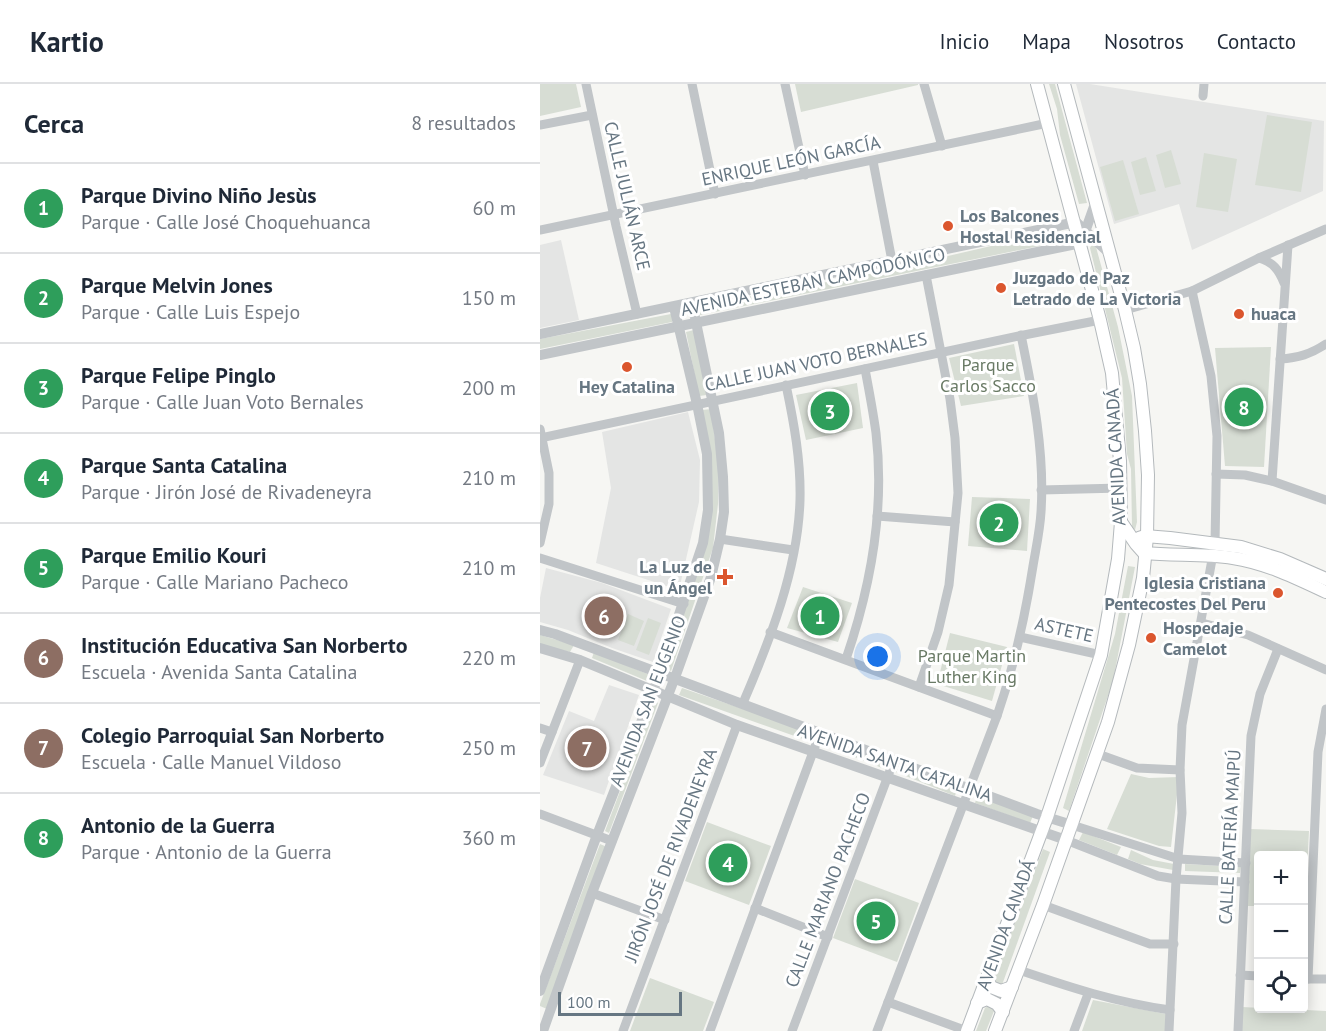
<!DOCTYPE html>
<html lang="es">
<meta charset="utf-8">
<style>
:root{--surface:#fff;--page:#f2f2f3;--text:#1f2937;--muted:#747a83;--line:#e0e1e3;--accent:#7c3aed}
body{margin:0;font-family:"PT Sans",sans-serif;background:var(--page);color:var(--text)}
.controls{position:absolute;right:18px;bottom:18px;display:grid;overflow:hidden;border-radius:6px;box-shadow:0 3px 15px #0003}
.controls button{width:54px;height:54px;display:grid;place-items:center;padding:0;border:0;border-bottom:2px solid var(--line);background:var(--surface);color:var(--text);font:30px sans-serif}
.scale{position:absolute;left:18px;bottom:15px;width:124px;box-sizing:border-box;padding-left:6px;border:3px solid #667682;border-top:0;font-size:16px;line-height:21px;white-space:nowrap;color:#667682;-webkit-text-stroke:4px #fff;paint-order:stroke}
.you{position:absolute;left:338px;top:573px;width:21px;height:21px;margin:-15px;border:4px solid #fff;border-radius:50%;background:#1a73e8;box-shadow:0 0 0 9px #1a73e833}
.badge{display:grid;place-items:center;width:39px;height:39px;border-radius:50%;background:var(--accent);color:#fff;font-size:20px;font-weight:700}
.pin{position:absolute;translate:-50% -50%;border:3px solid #fff;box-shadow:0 2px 6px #0006}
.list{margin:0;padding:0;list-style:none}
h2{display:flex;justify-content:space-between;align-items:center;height:78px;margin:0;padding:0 24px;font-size:26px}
h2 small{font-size:20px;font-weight:400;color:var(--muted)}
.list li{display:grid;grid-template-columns:39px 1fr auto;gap:18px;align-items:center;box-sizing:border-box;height:90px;padding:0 24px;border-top:2px solid var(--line)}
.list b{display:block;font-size:22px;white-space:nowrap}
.list p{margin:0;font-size:20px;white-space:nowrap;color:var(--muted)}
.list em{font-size:20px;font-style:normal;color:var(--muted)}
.icon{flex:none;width:33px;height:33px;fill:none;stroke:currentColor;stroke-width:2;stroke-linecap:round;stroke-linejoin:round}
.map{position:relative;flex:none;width:786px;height:947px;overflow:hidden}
header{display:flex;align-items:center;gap:36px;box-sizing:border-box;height:84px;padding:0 30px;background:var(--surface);border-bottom:2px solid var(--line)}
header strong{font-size:28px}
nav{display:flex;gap:33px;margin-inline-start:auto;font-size:21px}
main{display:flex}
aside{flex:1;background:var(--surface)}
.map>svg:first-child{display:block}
.built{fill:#e4e5e4}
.green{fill:#d7ddd4}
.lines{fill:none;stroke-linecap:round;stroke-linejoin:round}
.secondary-casing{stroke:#b4b9bc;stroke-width:14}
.minor{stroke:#c1c5c8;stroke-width:9}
.tertiary{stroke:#c1c5c8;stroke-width:10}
.secondary{stroke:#fff;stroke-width:12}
.poi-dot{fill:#db562e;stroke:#fff;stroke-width:2}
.labels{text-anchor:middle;stroke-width:6;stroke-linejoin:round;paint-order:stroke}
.street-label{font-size:18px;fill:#667682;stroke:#fff}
.poi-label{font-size:18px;font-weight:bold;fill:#667682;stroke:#fff;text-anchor:start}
.park-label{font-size:18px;fill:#697a65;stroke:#fff}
</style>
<header>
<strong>Kartio</strong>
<nav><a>Inicio</a><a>Mapa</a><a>Nosotros</a><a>Contacto</a></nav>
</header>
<main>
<aside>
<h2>Cerca<small>8 resultados</small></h2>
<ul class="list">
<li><span class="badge" style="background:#2e9e5b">1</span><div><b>Parque Divino Niño Jesùs</b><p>Parque · Calle José Choquehuanca</p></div><em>60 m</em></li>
<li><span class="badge" style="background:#2e9e5b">2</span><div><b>Parque Melvin Jones</b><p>Parque · Calle Luis Espejo</p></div><em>150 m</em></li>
<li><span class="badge" style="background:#2e9e5b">3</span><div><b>Parque Felipe Pinglo</b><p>Parque · Calle Juan Voto Bernales</p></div><em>200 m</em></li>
<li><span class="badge" style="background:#2e9e5b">4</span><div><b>Parque Santa Catalina</b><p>Parque · Jirón José de Rivadeneyra</p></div><em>210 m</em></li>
<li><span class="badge" style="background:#2e9e5b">5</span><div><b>Parque Emilio Kouri</b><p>Parque · Calle Mariano Pacheco</p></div><em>210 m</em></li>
<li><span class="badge" style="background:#8d6e63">6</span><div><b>Institución Educativa San Norberto</b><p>Escuela · Avenida Santa Catalina</p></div><em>220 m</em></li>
<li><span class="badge" style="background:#8d6e63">7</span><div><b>Colegio Parroquial San Norberto</b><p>Escuela · Calle Manuel Vildoso</p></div><em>250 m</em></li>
<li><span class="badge" style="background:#2e9e5b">8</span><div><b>Antonio de la Guerra</b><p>Parque · Antonio de la Guerra</p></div><em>360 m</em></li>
</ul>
</aside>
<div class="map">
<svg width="786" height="947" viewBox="0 0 786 947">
<rect width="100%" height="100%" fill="#f6f6f3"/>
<g class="built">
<path d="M536,0H550L784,37L783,107L652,166L639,120L574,140Z"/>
<path d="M21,156L39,236L0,244V161Z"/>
<path d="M148,328L160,376L159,418L139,506L56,479L71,404L62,348Z"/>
<path d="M6,484L62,499L131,525L113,578L72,564L28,546L0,538V514Z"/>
<path d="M69,601L99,611L64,711L3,691L29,627L54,637Z"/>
</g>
<g class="green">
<path d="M0,0H36L41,23L0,32Z"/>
<path d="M255,0H378V1L261,28Z"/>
<path d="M509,0H515L547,119L539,120L520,51L517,25Z"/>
<path d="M727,31L772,38L761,108L715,101Z"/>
<path d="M631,66L641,100L625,104L616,71Z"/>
<path d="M664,69L697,75L688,128L656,123Z"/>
<path d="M606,73L616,107L600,111L591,78Z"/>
<path d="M583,76L599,130L575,137L560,83Z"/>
<path d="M520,146L525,149L526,153L519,158L160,231L158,229L160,222L339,188Z"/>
<path d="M552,160L556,163L578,243L592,312L597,438L595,446L592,443L591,385L587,370L582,294L550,164Z"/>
<path d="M131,230L133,233L132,238L0,265V255Z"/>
<path d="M154,246L167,311L159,312L146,248Z"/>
<path d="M474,260L484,312L421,322L409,274Z"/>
<path d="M731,263L724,383L685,382L675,264Z"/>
<path d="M317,299L323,344L266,356L256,311Z"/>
<path d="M171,325L178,379V420L173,464L131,587L125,584L168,452L162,326Z"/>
<path d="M432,413L490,415L487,467L428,462Z"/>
<path d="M588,482L595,483L573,597L529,727L523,724L575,550Z"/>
<path d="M263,503L312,519L298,558L247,544Z"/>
<path d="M88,530L104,537L94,562L78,556Z"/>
<path d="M108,534L121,539L109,571L96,566Z"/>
<path d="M410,549L467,563L452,617L397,600Z"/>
<path d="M0,551L34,561L30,568L0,561Z"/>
<path d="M54,568L110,591L107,597L52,574Z"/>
<path d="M142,604L267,647L263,655L139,611Z"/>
<path d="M114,617L118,619L69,749L65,747Z"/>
<path d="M287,654L349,680L347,686L285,661Z"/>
<path d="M357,684L417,705L415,712L356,688Z"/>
<path d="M591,690L609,694L639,693L631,763L619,762L567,745Z"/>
<path d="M437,712L493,732L490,739L435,719Z"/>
<path d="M167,738L231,762L209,821L145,797Z"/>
<path d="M710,745L769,747L765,824H764V772H718V822H707Z"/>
<path d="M543,748L581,763L577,771L539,756Z"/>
<path d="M60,760L67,763L7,925L0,922V920Z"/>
<path d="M503,765L510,768L462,901L457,902L453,896Z"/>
<path d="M591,766L613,776L634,780L633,786L600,780L588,775Z"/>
<path d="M645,780L701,783L700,789L645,787Z"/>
<path d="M315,795L379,819L357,878L293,854Z"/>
<path d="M110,894L174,918L163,947H90Z"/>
<path d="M553,916L626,930L625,947H542Z"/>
<path d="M448,922L452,923L454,927L446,947H436L445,924Z"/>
<path d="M702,923L786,927V947H701Z"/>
</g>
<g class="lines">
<defs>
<g id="secondary">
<path d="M581,438L596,460L604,469C634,472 664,469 693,474C726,479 756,494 786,508"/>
<path d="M599,454L605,452L630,454L701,463L740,475L786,495"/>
<path d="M447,894L451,903L461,907L472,903"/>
<path d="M437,919L447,915L457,920L463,928"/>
<path d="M427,947L507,733L561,571L578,475L581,438L580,377L572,289L560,236L497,0"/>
<path d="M455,947L503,821L568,638L589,561L603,494L607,453L608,391L605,347L600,300L594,264L585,226L524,0"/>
</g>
</defs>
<use href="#secondary" class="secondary-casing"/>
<g class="minor">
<path d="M46,0L76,142L97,230"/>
<path d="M152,0L175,110"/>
<path d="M245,0L265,91"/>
<path d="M384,0L402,62"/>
<path d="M663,12L664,0"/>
<path d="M0,41L52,31"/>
<path d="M333,77L352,177"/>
<path d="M0,146L508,39"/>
<path d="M719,174C733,178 739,186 744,199"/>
<path d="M585,226L652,207L719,174L786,145"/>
<path d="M740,275C758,274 771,270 786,260"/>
<path d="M0,345L9,389V420L0,459"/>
<path d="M0,354L479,252L560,236"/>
<path d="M676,390L705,391L732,397L786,416"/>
<path d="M732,397L748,161"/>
<path d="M501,406L581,404"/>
<path d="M337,432L415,438"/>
<path d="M180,455L253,466"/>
<path d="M0,474L144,520"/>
<path d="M662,539L708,551L786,586"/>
<path d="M230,548L457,632"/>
<path d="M480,553L561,571"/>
<path d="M306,575C331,502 345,426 336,349C333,327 329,306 325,285"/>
<path d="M379,603L398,548L409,501L418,409L415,354L410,315L386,191"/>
<path d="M203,619C230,556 258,485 260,416C261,377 254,339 246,301"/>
<path d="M0,644L12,648"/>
<path d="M558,670L597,684L640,686"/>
<path d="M0,679L40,576"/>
<path d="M0,730L72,757"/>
<path d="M532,741L639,775L706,779"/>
<path d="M526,756L618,792L636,795L705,798"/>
<path d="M52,809L125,836"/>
<path d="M503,821L610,860H634"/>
<path d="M215,824L288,853"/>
<path d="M479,886C532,904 575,918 630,926"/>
<path d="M700,891L718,892"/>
<path d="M764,895H786"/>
<path d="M768,895L778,668L786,625"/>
<path d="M348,918L427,947"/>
<path d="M83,947L197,641"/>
<path d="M170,947L280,649"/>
<path d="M252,947L354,676"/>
<path d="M337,947L457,632C474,583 485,533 493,482C496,464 500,446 501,428C505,369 493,309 481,251"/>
<path d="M534,947L548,910"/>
<path d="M629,947L636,795L642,729L640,686L642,641L675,459L677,352L671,292L652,207"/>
<path d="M698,947L711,652L720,610L738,565"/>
</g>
<g class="tertiary">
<path d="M0,250L536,138L569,169"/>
<path d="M0,271L541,159L556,117"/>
<path d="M0,546L15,550L497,730L532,741"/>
<path d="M0,564L40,576L197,641L526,756"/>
<path d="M0,907L57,751L113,608L163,459L168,426L167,370L157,320L134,223"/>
<path d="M3,947L52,809L137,588L171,493L180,455L184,428L183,393L179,349L152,219"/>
</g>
<use href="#secondary" class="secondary"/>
</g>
<g class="poi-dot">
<circle cx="408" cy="142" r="6"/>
<circle cx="461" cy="204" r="6"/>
<circle cx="699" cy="230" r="6"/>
<circle cx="87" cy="283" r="6"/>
<path d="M182 484h6v6h6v6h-6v6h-6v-6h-6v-6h6z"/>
<circle cx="738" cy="509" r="6"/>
<circle cx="611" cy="554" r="6"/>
</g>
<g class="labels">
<g class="street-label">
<text transform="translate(251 77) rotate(-12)" y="6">ENRIQUE LEÓN GARCÍA</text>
<text transform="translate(87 112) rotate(77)" y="6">CALLE JULIÁN ARCE</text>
<text transform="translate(273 198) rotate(-12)" y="6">AVENIDA ESTEBAN CAMPODÓNICO</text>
<text transform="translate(276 278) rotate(-12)" y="6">CALLE JUAN VOTO BERNALES</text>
<text transform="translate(576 373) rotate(-93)" y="6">AVENIDA CANADÁ</text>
<text transform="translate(524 546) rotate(13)" y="6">ASTETE</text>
<text transform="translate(108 617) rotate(-69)" y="6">AVENIDA SAN EUGENIO</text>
<text transform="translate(355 679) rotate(19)" y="6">AVENIDA SANTA CATALINA</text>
<text transform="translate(690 753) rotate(-87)" y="6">CALLE BATERÍA MAIPÚ</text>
<text transform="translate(131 771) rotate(-69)" y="6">JIRÓN JOSÉ DE RIVADENEYRA</text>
<text transform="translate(288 806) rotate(-69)" y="6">CALLE MARIANO PACHECO</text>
<text transform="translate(466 841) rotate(-70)" y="6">AVENIDA CANADÁ</text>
</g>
<g class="poi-label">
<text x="420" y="138">Los Balcones<tspan x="420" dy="21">Hostal Residencial</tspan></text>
<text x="473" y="200">Juzgado de Paz<tspan x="473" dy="21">Letrado de La Victoria</tspan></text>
<text x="711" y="236">huaca</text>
<text x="87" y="309" text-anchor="middle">Hey Catalina</text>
<text x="172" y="489" text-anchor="end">La Luz de<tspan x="172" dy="21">un Ángel</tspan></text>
<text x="726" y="505" text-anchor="end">Iglesia Cristiana<tspan x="726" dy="21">Pentecostes Del Peru</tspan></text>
<text x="623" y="550">Hospedaje<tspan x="623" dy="21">Camelot</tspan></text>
</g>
<g class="park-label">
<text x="448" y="287">Parque<tspan x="448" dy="21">Carlos Sacco</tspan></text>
<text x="432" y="578">Parque Martin<tspan x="432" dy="21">Luther King</tspan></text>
</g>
</g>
</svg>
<div class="controls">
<button>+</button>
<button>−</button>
<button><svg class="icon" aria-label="locate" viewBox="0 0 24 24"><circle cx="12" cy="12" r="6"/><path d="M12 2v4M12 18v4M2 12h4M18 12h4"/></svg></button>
</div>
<div class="scale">100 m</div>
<div class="you"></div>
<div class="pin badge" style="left:280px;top:532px;background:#2e9e5b">1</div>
<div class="pin badge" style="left:459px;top:439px;background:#2e9e5b">2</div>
<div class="pin badge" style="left:290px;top:327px;background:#2e9e5b">3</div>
<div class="pin badge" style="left:188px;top:779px;background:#2e9e5b">4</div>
<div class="pin badge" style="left:336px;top:837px;background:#2e9e5b">5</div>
<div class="pin badge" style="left:64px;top:532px;background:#8d6e63">6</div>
<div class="pin badge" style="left:47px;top:664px;background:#8d6e63">7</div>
<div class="pin badge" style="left:704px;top:323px;background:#2e9e5b">8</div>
</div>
</main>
